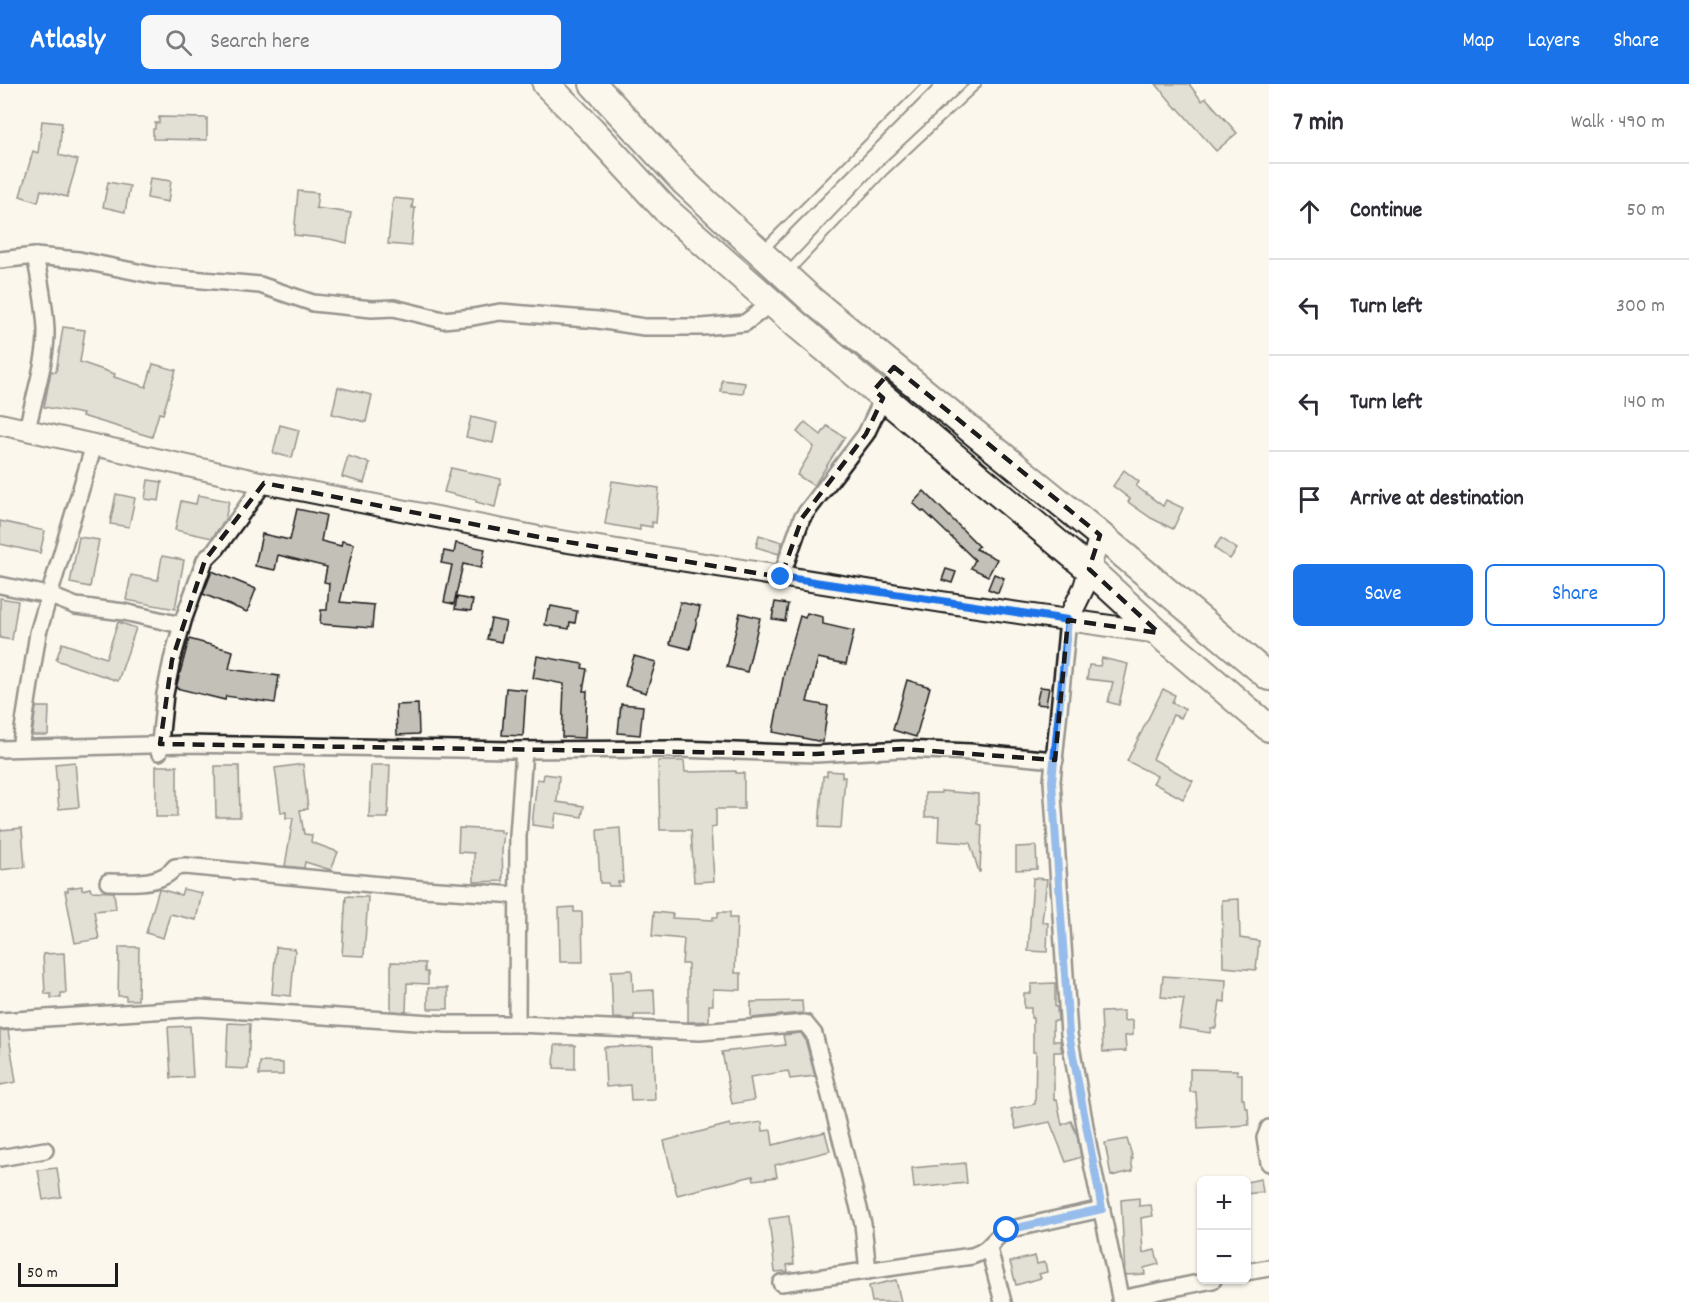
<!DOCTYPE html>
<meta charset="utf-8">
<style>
:root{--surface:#fff;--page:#f7f7f7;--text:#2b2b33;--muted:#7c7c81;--line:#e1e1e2;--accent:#1a73e8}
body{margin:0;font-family:Dekko,sans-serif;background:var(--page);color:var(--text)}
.controls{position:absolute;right:18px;bottom:18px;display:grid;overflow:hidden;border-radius:9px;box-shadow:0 2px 4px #0004}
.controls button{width:54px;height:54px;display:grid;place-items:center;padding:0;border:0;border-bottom:2px solid var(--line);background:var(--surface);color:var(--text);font:30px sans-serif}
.scale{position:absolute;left:18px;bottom:15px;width:100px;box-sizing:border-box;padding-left:6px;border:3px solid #1c1c1c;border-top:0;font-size:16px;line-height:21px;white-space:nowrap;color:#1c1c1c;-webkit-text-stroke:4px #fbf7ec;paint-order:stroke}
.stop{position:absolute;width:18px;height:18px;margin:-14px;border:4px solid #1a73e8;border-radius:50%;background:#fff}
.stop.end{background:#1a73e8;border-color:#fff;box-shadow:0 2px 6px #0008}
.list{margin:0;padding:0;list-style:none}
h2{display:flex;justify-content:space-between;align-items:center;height:78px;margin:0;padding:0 24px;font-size:26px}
h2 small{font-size:20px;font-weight:400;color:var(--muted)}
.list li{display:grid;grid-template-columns:39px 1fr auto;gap:18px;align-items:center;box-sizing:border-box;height:96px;padding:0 24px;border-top:2px solid var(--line)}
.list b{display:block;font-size:22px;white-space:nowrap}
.list em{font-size:20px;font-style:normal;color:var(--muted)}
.actions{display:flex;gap:12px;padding:18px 24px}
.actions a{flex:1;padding:14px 0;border:2px solid var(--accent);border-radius:9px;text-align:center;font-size:21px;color:var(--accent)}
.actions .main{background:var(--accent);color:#fff}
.icon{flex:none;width:33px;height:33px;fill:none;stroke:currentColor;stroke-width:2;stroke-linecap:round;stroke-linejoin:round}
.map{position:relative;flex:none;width:1269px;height:1218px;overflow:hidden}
header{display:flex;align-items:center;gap:36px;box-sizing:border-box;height:84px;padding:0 30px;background:var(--accent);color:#fff}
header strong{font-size:28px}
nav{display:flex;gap:33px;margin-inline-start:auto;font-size:21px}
.search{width:420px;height:54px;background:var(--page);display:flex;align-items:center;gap:15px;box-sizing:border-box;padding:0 21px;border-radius:9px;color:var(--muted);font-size:22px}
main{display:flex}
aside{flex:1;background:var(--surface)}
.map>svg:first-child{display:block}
.building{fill:#c3c0b8;stroke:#1c1c1c;stroke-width:1.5}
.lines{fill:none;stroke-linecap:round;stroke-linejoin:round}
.service-casing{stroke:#1c1c1c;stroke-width:12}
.minor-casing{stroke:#1c1c1c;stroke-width:20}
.tertiary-casing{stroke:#1c1c1c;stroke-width:24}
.trunk-casing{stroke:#1c1c1c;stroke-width:30}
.service{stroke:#fbf7ec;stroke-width:8}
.minor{stroke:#fbf7ec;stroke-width:15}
.tertiary{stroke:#fbf7ec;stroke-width:20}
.trunk{stroke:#fbf7ec;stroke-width:26}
.route{stroke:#1a73e8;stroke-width:8}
.marked{fill:none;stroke:#1c1c1c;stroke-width:4.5;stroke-dasharray:12 8;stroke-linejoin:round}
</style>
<header>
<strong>Atlasly</strong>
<div class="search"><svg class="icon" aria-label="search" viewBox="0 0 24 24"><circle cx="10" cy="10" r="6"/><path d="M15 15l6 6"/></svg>Search here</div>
<nav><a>Map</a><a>Layers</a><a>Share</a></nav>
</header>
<main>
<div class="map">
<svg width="1269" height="1218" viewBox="0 0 1269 1218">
<rect width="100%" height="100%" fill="#fbf7ec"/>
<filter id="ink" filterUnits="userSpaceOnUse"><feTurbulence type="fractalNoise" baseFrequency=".0167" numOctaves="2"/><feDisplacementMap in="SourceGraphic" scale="12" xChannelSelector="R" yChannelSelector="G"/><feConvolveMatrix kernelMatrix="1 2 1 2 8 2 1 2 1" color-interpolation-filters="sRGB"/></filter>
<g filter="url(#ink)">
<g class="building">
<path d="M1156,0H1189L1202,17L1206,14L1237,49L1216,67L1178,24L1177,25Z"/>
<path d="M159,33L207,34V56L153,55V45H155V39H159Z"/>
<path d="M42,37L62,39L59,71L78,76L67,113L41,106L38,118L20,112L33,67L38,69Z"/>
<path d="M150,94L171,97L168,118L147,114Z"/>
<path d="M108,98L130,102L125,128L103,123Z"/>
<path d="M298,107L318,109L316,124L351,129L347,159L330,155L294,151Z"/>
<path d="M393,114L413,116L412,124H415L411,162L388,160Z"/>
<path d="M63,243L85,246L80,278L115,290L114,293L146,303L153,280L176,286L163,330L159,329L152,353L82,332L83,330L44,323L51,287L56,288Z"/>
<path d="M722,296L745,299L743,310L721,308Z"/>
<path d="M338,303L372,311L366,338L332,330Z"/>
<path d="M471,333L497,339L493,359L466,353Z"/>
<path d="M805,338L821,351L827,342L845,353L814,402L797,391L814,363L797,348Z"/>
<path d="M280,341L299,346L292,374L273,369Z"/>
<path d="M348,372L370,379L364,399L342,393Z"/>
<path d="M451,384L501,395L495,423L476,418V416L444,408Z"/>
<path d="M1124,386L1139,398L1136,402L1163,422L1166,416L1183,424L1173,445L1151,434L1128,418L1130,415L1113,402Z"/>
<path d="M148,396L162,398L159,417L145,415Z"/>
<path d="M612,397L659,404L656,439L652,438V443L640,441V446L605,440Z"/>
<path d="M924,407L979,462L976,465L997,475L988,492L971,484L975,476L924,427L923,428L913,419Z"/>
<path d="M116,410L135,414L129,443L110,440Z"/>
<path d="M198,411L229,417L225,436L212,454L175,446L181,417L196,420Z"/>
<path d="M297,425L326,431L321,457L341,462L342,457L354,460L340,518L374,521L372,544L320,540L321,526H327L329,499L324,498L327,483L278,471L275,486L255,482L262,450L290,456Z"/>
<path d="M0,437L45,447L40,469L0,460Z"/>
<path d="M759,451L782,458L779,470L756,463Z"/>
<path d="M79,453L99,456L90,503L70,499Z"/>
<path d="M1221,454L1237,465L1230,475L1214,464Z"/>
<path d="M456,459L485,465L481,484L463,480L454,520L444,518L452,481L441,479L444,467L454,469Z"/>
<path d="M162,472L184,476L175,525L126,516L131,491L158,496Z"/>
<path d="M946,485L956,488L952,499L942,496Z"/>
<path d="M212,487L256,505L247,528L203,510Z"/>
<path d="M994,490L1004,494L998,509L988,505Z"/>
<path d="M457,513L473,516L471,527L455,525Z"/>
<path d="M0,514L18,517L12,556L0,554Z"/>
<path d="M680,518L700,523L690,565L670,560Z"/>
<path d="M775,518L788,520L785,537L772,535Z"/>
<path d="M551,522L577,527L575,539L570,538L569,545L545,541L548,526H550Z"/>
<path d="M740,529L760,534L747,588L727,583Z"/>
<path d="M807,529L823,533V540L854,547L846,580L818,574L807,618L828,622L823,658L773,648L785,584L800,532L805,534Z"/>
<path d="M491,535L506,538L501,558L487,555Z"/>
<path d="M118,538L136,544L118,597L56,576L62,559L106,574Z"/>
<path d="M189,555L233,567L229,585L279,592L275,619L226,612L225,616L176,604Z"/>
<path d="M537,572L583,580L582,584L587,585L583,607H587L585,654L562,653L564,600L533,594Z"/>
<path d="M634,572L656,578L646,609L625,602Z"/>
<path d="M1102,574L1128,580L1119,621L1108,618L1113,598L1087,595L1089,581L1100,582Z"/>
<path d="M907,596L930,603L916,653L893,646Z"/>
<path d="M1040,603L1049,604L1046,621L1036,620Z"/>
<path d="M506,604L526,606L523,652L502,651Z"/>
<path d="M1163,605L1175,611L1172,619L1185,625L1181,634L1173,631L1153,675L1193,697L1183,715L1153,699L1157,692L1127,677Z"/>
<path d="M418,620L419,650L397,651L396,621Z"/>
<path d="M621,620L643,622L640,651L618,649Z"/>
<path d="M36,623H49L48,651H32Z"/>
<path d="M658,677H684L685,688L736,687V689H744V725H716V743L711,744L714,797L694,798L691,746H660Z"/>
<path d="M75,678L79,723L59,725L55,680Z"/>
<path d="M303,680L308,725L300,726L304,750L312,751L311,758L338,768L331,786L305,778L304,784L285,782L293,734H286V728L281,729L275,684Z"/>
<path d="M371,681H390L388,734H369Z"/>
<rect x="156" y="682" width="21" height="51"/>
<path d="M215,682H239L240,733H216Z"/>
<path d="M827,687L842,688V693H845L841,744L819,743L823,692H827Z"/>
<path d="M544,690L559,692L557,718L584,722L582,733L556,729L554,744L532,741L537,695L543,696Z"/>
<path d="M941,707L978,710V740L982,741L980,788H979L970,759L938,757L939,733H925V709H941Z"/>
<path d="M22,744L25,783L0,786V746Z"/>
<path d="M459,744L501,746V749H504L502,765L503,797L474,798V769L458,768Z"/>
<path d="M620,744L623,798H618L619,802H609L608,799H600L597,746Z"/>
<path d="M1036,762L1037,785L1016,786V763Z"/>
<path d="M1033,794L1047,795L1042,838L1048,839L1047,868L1028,867Z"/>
<path d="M82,802V806L90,804L91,807L114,808L116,825L94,827L99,855L75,859L65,807H68V804Z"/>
<path d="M159,805L181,811L183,805L202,809L196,836L170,830L163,854L146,849Z"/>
<path d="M346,812L368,813L364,872L342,871Z"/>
<path d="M1239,815L1240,854L1259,857L1256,886L1223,883L1222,816Z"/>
<path d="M574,823V828H582L583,878H560L559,824Z"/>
<path d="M654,828L673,830L672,834L713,836V833H718V828H730V834H737L735,889H741V906L713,905V921H709V937L688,938V880H682L684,855L652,852Z"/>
<path d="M119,863H139L138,916H126V912H118Z"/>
<path d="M276,863L295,865L291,912L272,910Z"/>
<path d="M64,869L66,909H61V914H51V910H45L43,870Z"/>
<path d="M391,878L425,879V888H428V900L407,899L406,928L391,927Z"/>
<path d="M632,886L633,907L654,906L655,931H634V935L613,934L611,887Z"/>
<path d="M1163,892L1226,896L1225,918L1220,917L1216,944H1211L1210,949L1179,944L1184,915L1161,913Z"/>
<path d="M1055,899V923H1057L1058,937H1053V957H1060L1062,968H1054V1016L1057,1015L1062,1041L1071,1037L1077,1051L1081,1073L1066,1078L1050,1038L1016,1045L1011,1025L1035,1020L1036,968H1033V934H1031V924H1024V909H1031V900Z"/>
<rect x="428" y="904" width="20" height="21"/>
<path d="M802,917L803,929L751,934V918Z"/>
<path d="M1124,927V937L1133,936V951L1125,952L1126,967L1103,968L1101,928Z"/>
<path d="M228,939L250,940L248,985L226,984Z"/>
<path d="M190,942L193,993L171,994L168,943Z"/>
<path d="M8,946L16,998L0,1001V947Z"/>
<path d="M801,949L805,955L815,992L790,995L788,987L750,993L754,1016L732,1020L722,968L785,961L783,951Z"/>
<path d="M555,961H575V985L554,984Z"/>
<path d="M623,962V963L653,962L655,1016L631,1017L630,1001L606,1003L604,963Z"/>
<path d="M260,978L283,979V991H259Z"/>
<path d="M1190,985L1237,986V990H1242V1015H1244L1245,1024H1248L1249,1041L1198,1044L1196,1008H1190Z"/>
<path d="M762,1038L763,1047L771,1046L773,1061L825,1048L830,1067L775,1081L777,1093L754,1096L753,1092L677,1111L664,1057L730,1040L731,1043Z"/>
<path d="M1127,1055L1133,1075H1131L1133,1087L1111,1092L1105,1059Z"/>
<path d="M965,1079L967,1099L914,1104L912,1084Z"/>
<path d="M57,1084L61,1113L43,1116L38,1086Z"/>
<path d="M1261,1095L1263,1108L1246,1110V1098Z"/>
<path d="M1139,1114V1122L1151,1121L1153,1132L1141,1134L1143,1169L1155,1166L1159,1180L1144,1184L1145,1190L1125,1191L1121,1116Z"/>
<path d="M789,1132L794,1180L787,1181L788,1187L775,1188L769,1135Z"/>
<path d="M1035,1172L1037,1180L1045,1178L1047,1188L1039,1190L1041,1194L1016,1201L1010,1178Z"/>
<path d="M896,1196L901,1218H872L869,1202Z"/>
</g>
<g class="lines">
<defs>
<g id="service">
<path d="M764,165L928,0"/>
<path d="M788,188L884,86L976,0"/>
</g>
<g id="minor">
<path d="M0,176L35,172L79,176L157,192L260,201L313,219L372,225L394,224L443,236L473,233L500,228L598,236L644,243H702L745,239L771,219"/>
<path d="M27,346C33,316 47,275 46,246C45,221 40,196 35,172"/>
<path d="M781,493L802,434L866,350L883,314"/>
<path d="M0,501L48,511L76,522L124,528L181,541"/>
<path d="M1068,536L1052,697L1069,950L1089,1065L1121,1218"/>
<path d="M20,664L38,549L94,361"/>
<path d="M0,665L186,660L511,666L679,665L816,670L903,665L970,668L1055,676"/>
<path d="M159,668L165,610L172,576L184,534L205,476L217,464L264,399"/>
<path d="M108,798C129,798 161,802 175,783L185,782L423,805L517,811"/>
<path d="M0,937L199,924L447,940H517L700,948L805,939L814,950L863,1140L868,1187"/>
<path d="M517,940L518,752L524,666"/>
<path d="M1269,1044L1265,1054L1269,1079"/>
<path d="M0,1074L45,1066"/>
<path d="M989,1165L1003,1218"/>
<path d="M1246,1188L1269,1184"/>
<path d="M781,1199L972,1172C993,1165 992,1154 1007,1146L1102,1125"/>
<path d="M1120,1215L1213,1196"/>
</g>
<g id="tertiary">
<path d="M0,340L264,399L549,455L942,518L1159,549"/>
<path d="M1068,536L1084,503L1100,451"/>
</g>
<g id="trunk">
<path d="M546,0L591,45L665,125L797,241L1089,485L1165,555L1269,644"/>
<path d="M593,0L684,98L814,218L1100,451L1269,593"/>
</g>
</defs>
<use href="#service" class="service-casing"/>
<use href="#minor" class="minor-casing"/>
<use href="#tertiary" class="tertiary-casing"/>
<use href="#trunk" class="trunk-casing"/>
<use href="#service" class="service"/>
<use href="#minor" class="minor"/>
<use href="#tertiary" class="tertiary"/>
<use href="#trunk" class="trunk"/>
</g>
</g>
<g class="lines" filter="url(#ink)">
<path class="route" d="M781,493L1068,536L1052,697L1069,950L1102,1125L1007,1146"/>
</g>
<path d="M0 0H1269V1218H0ZM894,283L1100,451L1089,485L1159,549L1068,536L1055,676L903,665L816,670L160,660L172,576L205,476L264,399L549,455L781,493L802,434L866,350L883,314L874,306Z" fill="#fbf7ec" fill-opacity=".55" fill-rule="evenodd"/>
<path class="marked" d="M894,283L1100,451L1089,485L1159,549L1068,536L1055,676L903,665L816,670L160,660L172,576L205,476L264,399L549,455L781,493L802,434L866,350L883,314L874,306Z"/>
</svg>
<div class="controls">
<button>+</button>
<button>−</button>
</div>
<div class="scale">50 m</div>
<div class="stop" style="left:1007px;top:1146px"></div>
<div class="stop end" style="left:781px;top:493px"></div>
</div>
<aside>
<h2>7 min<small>Walk · 490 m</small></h2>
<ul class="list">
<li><svg class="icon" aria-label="ahead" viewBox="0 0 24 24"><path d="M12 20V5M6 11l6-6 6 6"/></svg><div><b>Continue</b></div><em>50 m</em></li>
<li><svg class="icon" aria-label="left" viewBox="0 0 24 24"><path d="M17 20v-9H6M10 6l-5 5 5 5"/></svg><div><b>Turn left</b></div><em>300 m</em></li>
<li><svg class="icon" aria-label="left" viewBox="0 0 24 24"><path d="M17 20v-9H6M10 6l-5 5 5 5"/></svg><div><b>Turn left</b></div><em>140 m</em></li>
<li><svg class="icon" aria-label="arrive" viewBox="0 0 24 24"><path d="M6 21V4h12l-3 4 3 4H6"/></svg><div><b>Arrive at destination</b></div></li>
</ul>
<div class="actions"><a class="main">Save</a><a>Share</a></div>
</aside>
</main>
